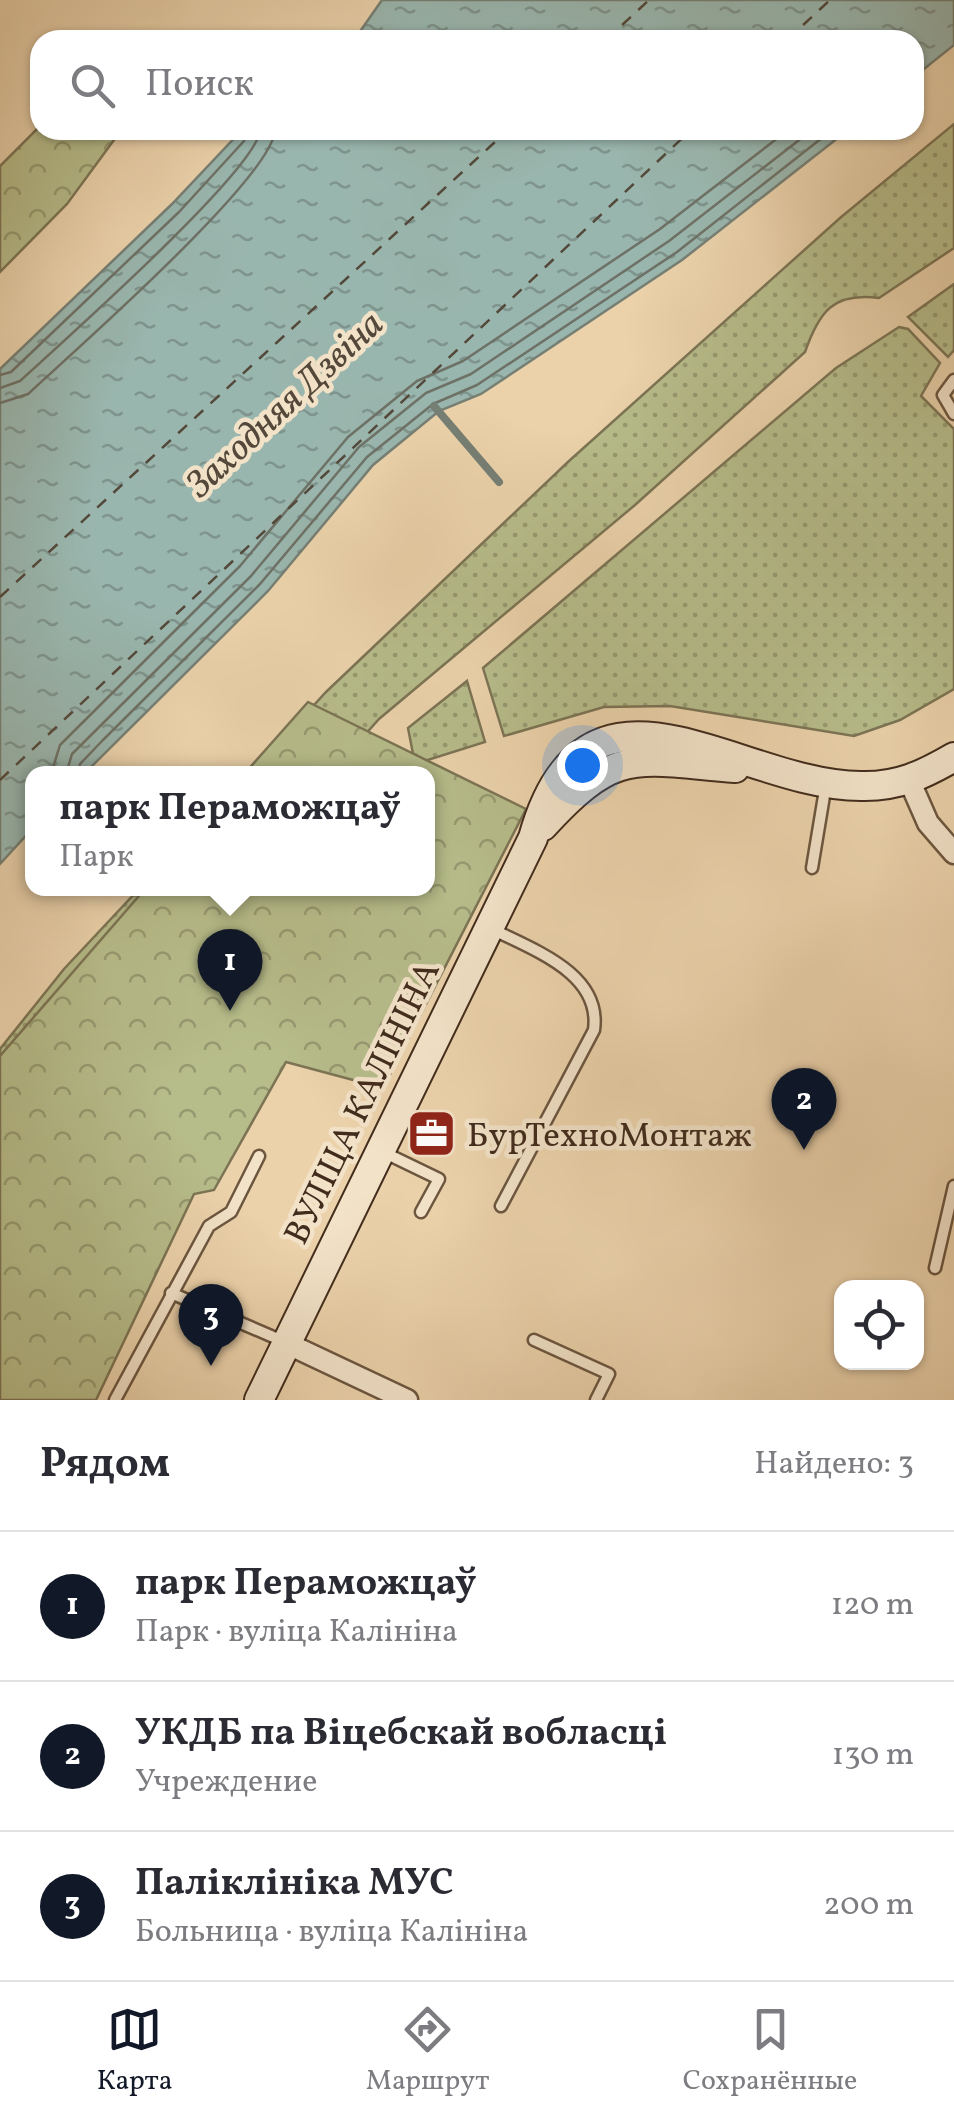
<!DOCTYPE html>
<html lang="ru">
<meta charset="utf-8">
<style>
:root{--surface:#fff;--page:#f2f2f3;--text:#2b2b33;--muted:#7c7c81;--line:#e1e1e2;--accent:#111827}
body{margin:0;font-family:Vollkorn,serif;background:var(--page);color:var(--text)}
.controls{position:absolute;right:30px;bottom:30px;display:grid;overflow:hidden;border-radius:20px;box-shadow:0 2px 8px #0004}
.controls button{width:90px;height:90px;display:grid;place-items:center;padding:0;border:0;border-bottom:2px solid var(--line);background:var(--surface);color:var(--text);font:50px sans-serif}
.you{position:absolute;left:582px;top:765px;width:35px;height:35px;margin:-25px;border:8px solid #fff;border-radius:50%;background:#1a73e8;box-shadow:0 0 0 15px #1a73e833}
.badge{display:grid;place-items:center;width:65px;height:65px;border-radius:50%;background:var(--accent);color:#fff;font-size:32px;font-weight:700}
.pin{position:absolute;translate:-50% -82px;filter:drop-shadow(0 2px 5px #0008)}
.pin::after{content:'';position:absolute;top:52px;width:35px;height:30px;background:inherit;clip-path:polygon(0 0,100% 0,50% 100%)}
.popup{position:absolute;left:25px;top:766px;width:410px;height:130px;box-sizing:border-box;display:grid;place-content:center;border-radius:20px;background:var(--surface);filter:drop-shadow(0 2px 8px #0005);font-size:32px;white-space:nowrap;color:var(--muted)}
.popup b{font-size:38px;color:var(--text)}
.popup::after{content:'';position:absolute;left:50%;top:100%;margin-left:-20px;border:20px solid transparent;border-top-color:var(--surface)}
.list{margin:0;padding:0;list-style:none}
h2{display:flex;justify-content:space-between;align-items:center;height:130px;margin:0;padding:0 40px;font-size:42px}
h2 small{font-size:32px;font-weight:400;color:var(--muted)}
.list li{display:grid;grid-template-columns:65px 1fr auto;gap:30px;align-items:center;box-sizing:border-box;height:150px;padding:0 40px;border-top:2px solid var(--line)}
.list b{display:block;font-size:38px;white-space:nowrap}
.list p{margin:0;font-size:32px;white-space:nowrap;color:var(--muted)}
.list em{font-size:32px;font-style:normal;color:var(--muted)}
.icon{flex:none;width:55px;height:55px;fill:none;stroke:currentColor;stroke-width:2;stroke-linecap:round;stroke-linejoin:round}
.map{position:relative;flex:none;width:954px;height:1400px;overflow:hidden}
.search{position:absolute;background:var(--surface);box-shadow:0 2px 8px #0004;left:30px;right:30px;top:30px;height:110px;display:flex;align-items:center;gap:25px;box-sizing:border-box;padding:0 35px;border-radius:30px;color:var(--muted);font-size:38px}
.sheet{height:580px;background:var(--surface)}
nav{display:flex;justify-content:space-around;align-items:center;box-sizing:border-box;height:140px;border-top:2px solid var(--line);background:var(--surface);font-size:28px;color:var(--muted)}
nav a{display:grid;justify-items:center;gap:5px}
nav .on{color:var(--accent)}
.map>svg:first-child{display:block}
.grass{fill:url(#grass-dots);stroke:#7c7454;stroke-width:2.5}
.forest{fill:url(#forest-crowns);stroke:#7c7454;stroke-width:2.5}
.water{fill:url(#water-ripples);stroke:#767f74;stroke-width:2.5}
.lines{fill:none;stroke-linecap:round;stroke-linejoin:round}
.shore{stroke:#6e7166;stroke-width:2.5}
.stream{stroke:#767f74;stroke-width:8}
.ferry{stroke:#53483a;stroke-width:2.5;stroke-dasharray:12 10;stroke-linecap:butt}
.lane-casing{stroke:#6c5640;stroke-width:15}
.street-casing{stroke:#6c5640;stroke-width:25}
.secondary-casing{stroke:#422c1d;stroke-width:32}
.lane{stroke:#f2e2c8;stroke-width:10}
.street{stroke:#f2e2c8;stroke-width:20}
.secondary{stroke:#f2e2c8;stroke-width:28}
.labels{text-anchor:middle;stroke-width:9;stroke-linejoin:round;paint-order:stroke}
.street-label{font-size:35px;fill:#422c1d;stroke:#f2e2c8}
.poi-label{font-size:35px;fill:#422c1d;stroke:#f2e2c8;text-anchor:start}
.water-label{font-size:38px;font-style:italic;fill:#53483a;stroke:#f2e2c8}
</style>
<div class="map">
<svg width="954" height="1400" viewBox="0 0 954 1400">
<defs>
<pattern id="grass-dots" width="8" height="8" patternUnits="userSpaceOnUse" patternTransform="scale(2.5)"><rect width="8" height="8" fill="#b6bc8a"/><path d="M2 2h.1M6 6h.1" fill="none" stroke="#969970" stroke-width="1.8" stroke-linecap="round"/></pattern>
<pattern id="forest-crowns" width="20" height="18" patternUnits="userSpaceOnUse" patternTransform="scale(2.5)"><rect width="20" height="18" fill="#b6bc8a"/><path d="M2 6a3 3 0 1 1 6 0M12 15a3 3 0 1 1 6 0" fill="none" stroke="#969970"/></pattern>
<pattern id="water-ripples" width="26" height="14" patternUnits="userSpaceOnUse" patternTransform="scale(2.5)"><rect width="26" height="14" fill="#99b6ae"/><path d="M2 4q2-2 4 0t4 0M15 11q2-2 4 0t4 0" fill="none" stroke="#7e948d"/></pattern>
</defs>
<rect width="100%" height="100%" fill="#ebd2ab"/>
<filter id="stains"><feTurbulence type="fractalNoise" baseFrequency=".002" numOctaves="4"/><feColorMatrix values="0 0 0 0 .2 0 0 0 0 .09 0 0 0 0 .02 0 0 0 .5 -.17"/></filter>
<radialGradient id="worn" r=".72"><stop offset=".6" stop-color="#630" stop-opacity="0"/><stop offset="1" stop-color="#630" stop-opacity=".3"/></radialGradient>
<g class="grass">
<path d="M954,124V248L879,298C833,292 819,312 805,352L635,505L379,719L331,773L251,774L326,692L569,461L840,218Z"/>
<path d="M954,284V350L948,357L908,317Z"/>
<path d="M899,327L908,329L940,363L921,396L954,429V689L900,720L854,736L670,706L604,707L504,736L483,668L836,368Z"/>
<path d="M467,681L485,742L415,764L408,728Z"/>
<path d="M139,889H155L0,1110V1049L64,969Z"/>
</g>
<g class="forest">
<path d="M40,126V130H112L114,140L67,204L0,272V166Z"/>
<path d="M308,702L526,809L383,1088L286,1062L214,1190L194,1194L96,1400H0V1056L145,889L428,888V774L245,773Z"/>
</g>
<g class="water">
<path d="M382,0H954V45L914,77V40H354Z"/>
<path d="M242,130H848L682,260L481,394L439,411L373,465L268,591L85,773L32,774V829L0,864V369L172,204Z"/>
</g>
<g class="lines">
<g class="shore">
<path d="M0,375L11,372L179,212L244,141L247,130"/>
<path d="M0,388L20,381C59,345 258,169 260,130"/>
<path d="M0,403L28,394C72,353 273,177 275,130"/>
<path d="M51,774L60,745L240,566L348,437L417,381L463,361L660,229L788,130"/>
<path d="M66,774L72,754L251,576L359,447L426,393L471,374L669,241L812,130"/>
<path d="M78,774L80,764L102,741L260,584L367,457L433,404L477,385L677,252L832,130"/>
</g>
<path class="stream" d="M434,406L499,482"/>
<g class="ferry">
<path d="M606,40L649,0"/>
<path d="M787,40L830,0"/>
<path d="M0,597L508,130"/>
<path d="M0,780L691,130"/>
</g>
<defs>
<g id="lane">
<path d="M954,380L943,395L954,414"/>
<path d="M812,868L826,784"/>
<path d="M490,928C533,950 602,973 594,1030L501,1206"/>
<path d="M381,1151L439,1179L421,1212"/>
<path d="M935,1268L954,1186"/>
<path d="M171,1293L285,1342"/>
<path d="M534,1340L609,1374L596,1400"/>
<path d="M115,1400L209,1226L231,1212L259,1156"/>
</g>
<g id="street">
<path d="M910,782L928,823L954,853"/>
<path d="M286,1343L407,1400"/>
</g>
<g id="secondary">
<path d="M543,826C616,746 635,760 735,768"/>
<path d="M259,1400L533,838C587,645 737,786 861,786C898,787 923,775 954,757"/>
</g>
</defs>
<use href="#lane" class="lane-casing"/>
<use href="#street" class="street-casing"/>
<use href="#secondary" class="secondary-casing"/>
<use href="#lane" class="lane"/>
<use href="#street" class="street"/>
<use href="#secondary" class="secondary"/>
</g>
<defs>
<symbol id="office-square" viewBox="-11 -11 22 22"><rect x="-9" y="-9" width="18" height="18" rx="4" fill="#8f2418" stroke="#f2e2c8"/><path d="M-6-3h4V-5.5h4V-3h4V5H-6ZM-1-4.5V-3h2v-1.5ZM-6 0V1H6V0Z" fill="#fff"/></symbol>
</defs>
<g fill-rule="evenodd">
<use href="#office-square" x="404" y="1106" width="55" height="55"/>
</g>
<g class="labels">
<g class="street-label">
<text transform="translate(361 1102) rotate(-64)" y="12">ВУЛІЦА КАЛІНІНА</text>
</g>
<g class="poi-label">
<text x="467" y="1146">БурТехноМонтаж</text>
</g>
<g class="water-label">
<text transform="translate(284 403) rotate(-43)" y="13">Заходняя Дзвіна</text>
</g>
</g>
<rect width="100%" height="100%" filter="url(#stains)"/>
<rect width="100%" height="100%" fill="url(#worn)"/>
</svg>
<div class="controls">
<button><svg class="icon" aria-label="locate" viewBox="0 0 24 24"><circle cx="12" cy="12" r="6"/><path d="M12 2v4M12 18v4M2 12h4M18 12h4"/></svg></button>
</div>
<div class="you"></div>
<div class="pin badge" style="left:230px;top:1011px">1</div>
<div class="popup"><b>парк Пераможцаў</b>Парк</div>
<div class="pin badge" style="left:804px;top:1150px">2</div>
<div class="pin badge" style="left:211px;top:1366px">3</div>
<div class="search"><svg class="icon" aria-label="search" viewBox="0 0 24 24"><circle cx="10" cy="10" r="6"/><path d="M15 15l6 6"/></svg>Поиск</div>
</div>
<section class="sheet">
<h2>Рядом<small>Найдено: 3</small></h2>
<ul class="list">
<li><span class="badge">1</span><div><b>парк Пераможцаў</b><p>Парк · вуліца Калініна</p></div><em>120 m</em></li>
<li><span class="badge">2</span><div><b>УКДБ па Віцебскай вобласці</b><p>Учреждение</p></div><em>130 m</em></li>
<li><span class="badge">3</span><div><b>Паліклініка МУС</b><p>Больница · вуліца Калініна</p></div><em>200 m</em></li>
</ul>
</section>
<nav>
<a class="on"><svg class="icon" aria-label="map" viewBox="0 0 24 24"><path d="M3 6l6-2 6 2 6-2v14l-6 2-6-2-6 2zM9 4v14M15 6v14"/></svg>Карта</a>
<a><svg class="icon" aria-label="directions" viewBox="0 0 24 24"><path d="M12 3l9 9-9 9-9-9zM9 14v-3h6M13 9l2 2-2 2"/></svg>Маршрут</a>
<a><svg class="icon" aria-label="saved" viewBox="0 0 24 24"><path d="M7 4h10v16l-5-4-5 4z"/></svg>Сохранённые</a>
</nav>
